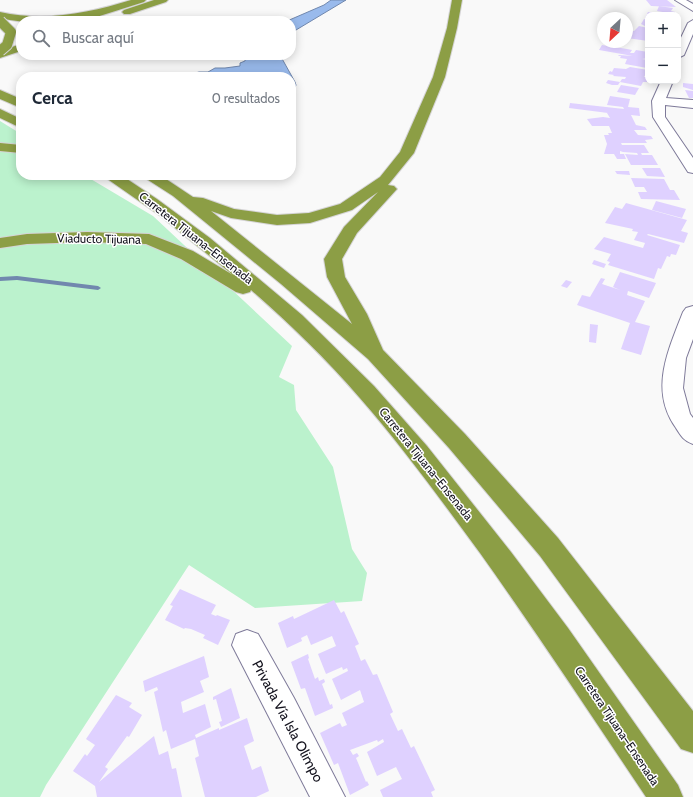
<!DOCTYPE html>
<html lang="es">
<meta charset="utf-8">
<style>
:root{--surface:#fff;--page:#f2f2f3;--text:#1f2937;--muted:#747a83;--line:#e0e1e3}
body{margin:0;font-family:Cabin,sans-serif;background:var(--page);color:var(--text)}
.controls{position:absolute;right:12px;top:12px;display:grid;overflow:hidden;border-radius:8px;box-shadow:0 2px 10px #0003}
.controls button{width:36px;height:36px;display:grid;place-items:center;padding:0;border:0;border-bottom:1px solid var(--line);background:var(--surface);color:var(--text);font:20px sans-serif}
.compass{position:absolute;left:597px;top:12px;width:36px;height:36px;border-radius:50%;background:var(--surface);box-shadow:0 2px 10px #0003;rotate:206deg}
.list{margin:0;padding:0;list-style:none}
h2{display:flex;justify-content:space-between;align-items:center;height:52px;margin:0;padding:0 16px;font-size:17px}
h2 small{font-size:13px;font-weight:400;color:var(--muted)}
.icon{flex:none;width:22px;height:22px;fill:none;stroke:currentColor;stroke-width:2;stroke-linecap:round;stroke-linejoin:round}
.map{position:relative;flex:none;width:693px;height:797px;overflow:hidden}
.search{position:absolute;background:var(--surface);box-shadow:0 2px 10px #0003;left:16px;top:16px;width:280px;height:44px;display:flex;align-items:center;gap:10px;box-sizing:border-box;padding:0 14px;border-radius:16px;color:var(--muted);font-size:15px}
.panel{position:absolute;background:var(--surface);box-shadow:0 2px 10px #0003;left:16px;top:72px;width:280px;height:108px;border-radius:16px}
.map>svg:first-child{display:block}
.green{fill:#bbf2cd}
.water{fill:#99baec;stroke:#7188ae}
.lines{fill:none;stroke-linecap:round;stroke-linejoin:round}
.stream{fill:#7188ae;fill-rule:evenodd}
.building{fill:#dfd1ff}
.street-casing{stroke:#7e7a99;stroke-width:2}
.highway-casing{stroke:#d5d4d6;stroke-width:2}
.street{fill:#fff;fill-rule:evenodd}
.highway{fill:#8c9e45;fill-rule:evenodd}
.highway-bridge-casing{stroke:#d5d4d6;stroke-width:12;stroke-linecap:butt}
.highway-bridge{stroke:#8c9e45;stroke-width:10}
.labels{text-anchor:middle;stroke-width:3;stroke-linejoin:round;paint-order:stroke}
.street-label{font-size:12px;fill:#13121d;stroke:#fff}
.near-street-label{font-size:14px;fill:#13121d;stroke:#fff}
</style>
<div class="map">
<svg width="693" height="797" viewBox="0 0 693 797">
<rect width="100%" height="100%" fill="#f9f9f9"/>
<g class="green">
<path d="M0,121L21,134V145L0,144Z"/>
<path d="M0,150H21V175H84L153,216L292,346L279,377L294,385L296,410L333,467L352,549L367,573L362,601L255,608L189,565L46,785L40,797H0Z"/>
</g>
<g class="water">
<path d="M331,0H346L291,33V21H287L324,5Z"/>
<path d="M246,55H280L295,82L296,85L291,98V77H180L199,72H208L215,68H225L240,66V63L245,61Z"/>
</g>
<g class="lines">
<path class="stream" d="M17,276L98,286L101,288L98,290L17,280L0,281V277Z"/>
</g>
<g class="building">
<path d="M646,0H667L676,7L651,6Z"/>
<path d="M659,6L673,8L671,11L675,12L674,14L657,11Z"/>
<path d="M648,12L666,14V15H648V18H645Z"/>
<path d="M644,19L648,20L647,27L641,24Z"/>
<path d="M639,26L648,28V41L627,38V30L634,31Z"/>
<path d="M602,45L627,49L632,50L630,53H634L636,50L648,52V58L642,59L648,60L647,68L625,64L627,59L620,58L621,56H618L619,55L633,56L599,50Z"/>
<path d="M630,67L648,70L644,77H648L647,82H643L641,86L620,82L622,79H625L626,77L613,76L614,75L608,74L610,71L612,72L614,68L626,69Z"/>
<path d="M608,80L620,82L618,85H612L606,83Z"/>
<path d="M683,83L693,84V90L683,87Z"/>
<path d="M621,85L639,88L635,95L617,92Z"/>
<path d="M685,90L693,91V98H689Z"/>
<path d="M610,96L630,99L628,107L639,108L640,116L631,115L636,125L645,127L647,130H634L638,135L651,136L653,139L645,140L647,143H621L622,145H644L649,153H641L642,155H652L658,165H631L625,154L638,155L637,153L623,152L620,151V154H624L626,159H617L614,154H604L607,144L604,135H609L608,133H612L609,126H592L587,119L603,117L610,118L607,113H608L569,108L570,103L624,109L623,107L607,105Z"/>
<path d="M642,168H660L665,177L647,176Z"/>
<path d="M615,171H629L630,175L617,174Z"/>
<path d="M631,178L664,179L670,190H674L680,200L641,199L638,192H647L644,187H635Z"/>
<path d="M656,201L686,209L682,218L652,210Z"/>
<path d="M626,203L687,220L681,231L688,233L684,243L648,234L647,235L680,245L676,255L671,254L670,257L667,256L661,269L658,268L654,279L608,265L610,262L607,261L611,254L594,249L604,237L643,248L645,243L634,240L638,232L632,231L633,229L605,223L615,207L622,209Z"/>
<path d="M594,260L606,264L604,268L592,264Z"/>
<path d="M620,272L656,283L649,298L628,291L627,295L645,301L635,322L650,326L641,355L621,349L630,323L577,305L582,295L590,297L601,278L605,279L602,284L620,290L613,287Z"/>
<path d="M566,280L572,282L567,288L561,286Z"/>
<path d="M590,324L598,325L596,343L589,342Z"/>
<path d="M180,589L216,605L211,614L216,616L217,615L230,620L218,645L203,638L205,635L191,629L185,628L184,629L165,620L173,606L170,605Z"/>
<path d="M334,600L341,613L344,611L359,644L355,646L361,661L365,659L373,675L377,674L393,712L390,714L398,731L402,729L411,748L414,746L435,790L431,792L433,797H383L380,790L402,779L396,767L377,776L367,752L384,742L383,739L378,742L377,740L350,750L353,755L357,753L359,756L356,758L366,782L367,781L369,785L350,795L338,763L334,765L320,733L340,723L342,727L347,725L342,713L364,702L360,690L341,700L332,679L348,671L347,668L343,670L342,667L326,674L318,654L336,646L332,636L311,645L307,635L301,638L302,641L287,648L278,623L293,616L294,619Z"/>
<path d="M308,654L309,658L308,659L315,679L318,677L319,681L324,679L325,682L322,684L330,705L332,704L333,708L315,716L305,688L301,689L291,662Z"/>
<path d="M204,656L209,677L200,681L204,692L181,702L183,713L205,704L211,727L195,735L196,738L219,728V730L247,718L254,741L244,746L252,770L261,766L269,791L256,797H205L195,758L199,756L195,739L171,749L166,730L163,732L154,692L158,690L157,687L145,692L143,681Z"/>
<path d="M231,688L240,718L221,727L219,722L222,721L216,699L213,700V697Z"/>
<path d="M116,695L132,703L129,707L142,715L129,737L127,736L105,767L108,769L99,782L154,736L159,755L168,751L172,769L176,768L182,797H97L95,786L73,771L85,754L87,756L95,745L86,739Z"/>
</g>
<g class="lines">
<defs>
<g id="street">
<path d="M675,0H686L693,4V11Z"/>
<path d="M693,20V34L684,55L678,58V44L688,23Z"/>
<path d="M661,81H673L666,98L693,100V108L665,105V117L693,158V173L688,172L653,117L652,101Z"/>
<path d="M693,306V339L686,358L683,388L690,414L693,418V444C684,441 681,436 676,428C649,390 668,351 683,312L686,308Z"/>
<path d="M247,630L258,634L294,698L345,797H310L232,645L236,634Z"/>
</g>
<g id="highway">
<path d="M131,0H146L144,2L90,19C82,17 74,20 65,21C43,23 21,23 0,18V12C45,22 89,13 131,0Z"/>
<path d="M154,0H168L166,2L130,14H124L122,12L124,10Z"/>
<path d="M452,0H462L457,28L445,77L414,153L388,185L394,186L397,189L357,233L342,259L345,277L367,314L383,350L465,434L558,538L693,711V753L681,749L540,556L449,448L368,359L281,284L173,196L145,178L143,175H160L193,197L203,198L234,209L277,215L309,213L340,204L380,177L400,152L433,77L447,28ZM378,192L344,227L324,259L327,277L352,324L211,211L231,218L277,225L310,223L352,210Z"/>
<path d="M21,44V51L0,58V51Z"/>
<path d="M0,90L21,99V108L0,99Z"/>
<path d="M0,109L21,119V128L0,118Z"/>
<path d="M0,143L21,145V153L0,151Z"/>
<path d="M104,175H121L157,199L210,238L302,315L374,386L427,446L511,552L568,628L678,785L683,797H646C591,715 537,633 480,553C441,500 402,446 359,397C326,359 289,323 251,290L250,292L243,294L236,292L181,259L146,244L87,242L27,244L0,248V238L27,234L87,232L149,234L193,251L233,275L159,215L106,178Z"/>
</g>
</defs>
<use href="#street" class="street-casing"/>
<use href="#highway" class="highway-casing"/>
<use href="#street" class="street"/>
<use href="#highway" class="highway"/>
<defs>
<path id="highway-bridge" d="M0,21L11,32L7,45L0,51"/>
</defs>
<use href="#highway-bridge" class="highway-bridge-casing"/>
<use href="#highway-bridge" class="highway-bridge"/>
</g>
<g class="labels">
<g class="street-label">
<text transform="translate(196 238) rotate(38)" y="4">Carretera Tijuana–Ensenada</text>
<text transform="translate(99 239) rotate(1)" y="4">Viaducto Tijuana</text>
<text transform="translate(426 464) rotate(51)" y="4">Carretera Tijuana–Ensenada</text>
<text transform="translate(617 726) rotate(56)" y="4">Carretera Tijuana–Ensenada</text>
</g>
<g class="near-street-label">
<text transform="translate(288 721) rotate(62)" y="5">Privada Vía Isla Olimpo</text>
</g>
</g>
</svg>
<div class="controls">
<button>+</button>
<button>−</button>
</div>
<svg class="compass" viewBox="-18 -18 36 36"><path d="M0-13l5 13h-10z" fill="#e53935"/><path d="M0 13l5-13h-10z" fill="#747a83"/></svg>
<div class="search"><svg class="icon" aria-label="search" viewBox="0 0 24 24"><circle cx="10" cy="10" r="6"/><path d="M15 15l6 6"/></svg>Buscar aquí</div>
<section class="panel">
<h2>Cerca<small>0 resultados</small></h2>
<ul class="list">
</ul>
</section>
</div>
